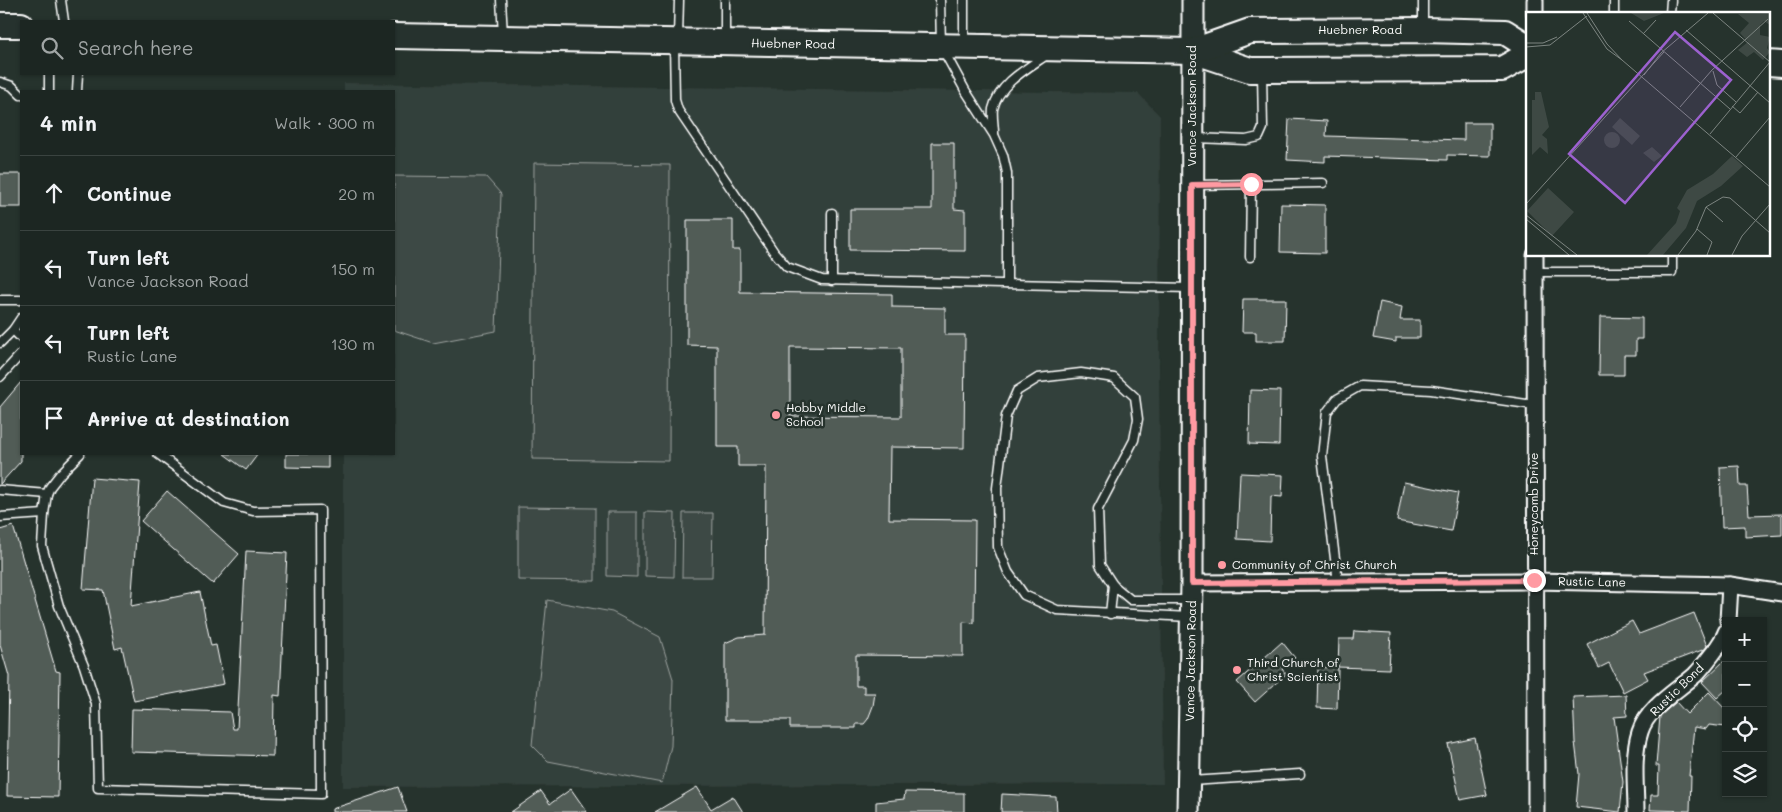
<!DOCTYPE html>
<meta charset="utf-8">
<style>
:root{--surface:#1c2622;--page:#252e2a;--text:#f1f3f6;--muted:#a0a5a5;--line:#3a4340}
body{margin:0;font-family:Mali,sans-serif;background:var(--page);color:var(--text)}
.controls{position:absolute;right:15px;bottom:15px;display:grid;overflow:hidden;border-radius:0px;box-shadow:0 1px 4px #0004}
.controls button{width:45px;height:45px;display:grid;place-items:center;padding:0;border:0;border-bottom:1px solid var(--line);background:var(--surface);color:var(--text);font:25px sans-serif}
.stop{position:absolute;width:15px;height:15px;margin:-11px;border:4px solid #ff9aa2;border-radius:50%;background:#fff}
.stop.end{background:#ff9aa2;border-color:#fff;box-shadow:0 1px 5px #0008}
.list{margin:0;padding:0;list-style:none}
h2{display:flex;justify-content:space-between;align-items:center;height:65px;margin:0;padding:0 20px;font-size:21px}
h2 small{font-size:16px;font-weight:400;color:var(--muted)}
.list li{display:grid;grid-template-columns:32px 1fr auto;gap:15px;align-items:center;box-sizing:border-box;height:75px;padding:0 20px;border-top:1px solid var(--line)}
.list b{display:block;font-size:19px;white-space:nowrap}
.list p{margin:0;font-size:16px;white-space:nowrap;color:var(--muted)}
.list em{font-size:16px;font-style:normal;color:var(--muted)}
.icon{flex:none;width:28px;height:28px;fill:none;stroke:currentColor;stroke-width:2;stroke-linecap:round;stroke-linejoin:round}
.map{position:relative;flex:none;width:1782px;height:812px;overflow:hidden}
.search{position:absolute;background:var(--surface);box-shadow:0 1px 4px #0004;left:20px;top:20px;width:375px;height:55px;display:flex;align-items:center;gap:12px;box-sizing:border-box;padding:0 18px;border-radius:0px;color:var(--muted);font-size:19px}
.panel{position:absolute;background:var(--surface);box-shadow:0 1px 4px #0004;left:20px;top:90px;width:375px;height:365px;border-radius:0px}
.map>svg:first-child{display:block}
.built{fill:#333f3a}
.park{fill:#3e4944;stroke:#9ea4a2}
.building{fill:#515c57;stroke:#fff;fill-rule:evenodd}
.lines{fill:none;stroke-linecap:round;stroke-linejoin:round}
.lane-casing{stroke:#fff;stroke-width:11}
.street-casing{stroke:#fff;stroke-width:19}
.secondary-casing{stroke:#fff;stroke-width:25}
.primary-casing{stroke:#fff;stroke-width:28}
.lane{stroke:#26332d;stroke-width:8}
.street{stroke:#26332d;stroke-width:15}
.secondary{stroke:#26332d;stroke-width:21}
.primary{stroke:#26332d;stroke-width:24}
.route{stroke:#ff9aa2;stroke-width:6}
.poi-dot{fill:#ff9aa2;stroke:#26332d;stroke-width:2}
.labels{text-anchor:middle;stroke-width:5;stroke-linejoin:round;paint-order:stroke}
.street-label{font-size:12px;fill:#fff;stroke:#26332d}
.poi-label{font-size:12px;fill:#fff;stroke:#26332d;text-anchor:start}
.inset-road{fill:none;stroke:#7d8581;stroke-width:1}
.view{fill:#9c61cf;fill-opacity:0.15;stroke:#9c61cf;stroke-width:2.5}
.inset-edge{fill:none;stroke:#fff;stroke-width:2.5}
</style>
<div class="map">
<svg width="1782" height="812" viewBox="0 0 1782 812">
<rect width="100%" height="100%" fill="#26332d"/>
<filter id="ink" filterUnits="userSpaceOnUse"><feTurbulence type="fractalNoise" baseFrequency=".02" numOctaves="2"/><feDisplacementMap in="SourceGraphic" scale="10" xChannelSelector="R" yChannelSelector="G"/><feConvolveMatrix kernelMatrix="1 2 1 2 8 2 1 2 1" color-interpolation-filters="sRGB"/></filter>
<g filter="url(#ink)">
<path class="built" d="M344,83L1138,93L1160,116L1159,377L1163,784L343,787V454H394V91H344Z"/>
<g class="park">
<path d="M534,163L670,165L669,461L532,459Z"/>
<path d="M394,176L486,177L501,194L496,331L433,343L394,330Z"/>
<path d="M518,507L595,508V581L518,580Z"/>
<path d="M607,512H637V577L607,576Z"/>
<path d="M645,512L675,513L674,577L645,576Z"/>
<path d="M683,513H713L712,577H682Z"/>
<path d="M547,600L612,612L660,637L673,679L671,746L662,783L548,761L532,745Z"/>
</g>
<g class="building">
<path d="M1289,119L1327,121L1326,136L1464,140V123H1490V156L1447,155V160L1325,156V162L1287,160Z"/>
<path d="M932,143H954V209L965,210V251L850,250V209H932Z"/>
<rect x="0" y="174" width="21" height="33"/>
<path d="M1281,204L1325,205V253L1280,252Z"/>
<path d="M687,220H733V250H740V292L892,294V307L945,308V335H965L964,448L890,447L889,519L975,520L974,623L963,622V656L856,655V686H864V693H875L873,706L868,719L864,724H856V728H790V720H725V643L739,637L765,635L766,466H738V447H717V346L687,345ZM790,347L901,348V417L790,416Z"/>
<path d="M1243,299H1286L1285,341H1256V332H1242Z"/>
<path d="M1380,302L1402,307L1400,320H1420V338H1396V342L1373,338Z"/>
<path d="M1600,317L1642,318V339H1636V355H1624V375H1599Z"/>
<path d="M21,382V461L0,484V407Z"/>
<path d="M1250,390L1280,391L1279,445L1249,444Z"/>
<path d="M224,454H258L246,470Z"/>
<path d="M286,454H328V468L286,467Z"/>
<path d="M1739,466L1740,486H1747L1749,515L1782,514V535L1745,537V526L1722,527L1720,467Z"/>
<path d="M1240,473L1283,475L1282,497L1271,496L1270,541L1237,539Z"/>
<path d="M92,478L140,482L131,606L200,592L211,646L216,645L224,684L134,701L122,647L115,649L103,590L83,589Z"/>
<path d="M1404,482L1458,493L1451,531L1397,521Z"/>
<path d="M167,491L239,554L213,584L141,521Z"/>
<path d="M13,526L56,671L60,672L58,797L7,796L9,676L0,645V530Z"/>
<path d="M246,551L287,553L280,696L274,695L273,756L131,752L132,709L230,712L233,729H237Z"/>
<path d="M1694,613L1707,646L1705,649L1644,672L1648,679L1623,692L1609,663L1599,668L1587,644L1632,621L1639,634Z"/>
<path d="M1354,631L1391,633L1389,669L1338,667L1339,639H1353Z"/>
<path d="M1282,642L1295,658L1282,669L1286,674L1255,702L1237,682Z"/>
<path d="M1726,659V690L1717,698L1702,682Z"/>
<path d="M1318,667L1338,668L1337,709L1317,708Z"/>
<path d="M1709,692L1726,710V727L1709,725L1706,729L1694,727L1689,776H1691L1690,811L1650,810L1651,795H1658L1659,766H1656L1660,716L1676,702L1687,714Z"/>
<path d="M1626,695L1627,716L1614,717L1623,782L1620,812L1576,807L1579,774L1575,742L1573,697Z"/>
<path d="M1475,738L1487,795L1460,800L1448,744Z"/>
<path d="M398,787L407,812H332V809Z"/>
<path d="M697,787L711,809L733,796L743,812H655Z"/>
<path d="M571,789L587,812H511L541,791L550,804Z"/>
<path d="M905,792L964,793V812H876V802L904,799Z"/>
<path d="M1002,794L1056,797L1057,812H1001Z"/>
</g>
<g class="lines">
<defs>
<g id="lane">
<path d="M61,0L64,21"/>
<path d="M501,0L503,35"/>
<path d="M940,0L941,46L965,90L994,135L1003,155L1007,173V284"/>
<path d="M1614,0V14"/>
<path d="M1670,14L1671,0"/>
<path d="M1423,28V0"/>
<path d="M678,37L679,0"/>
<path d="M725,40V0"/>
<path d="M674,44L675,100L678,110L774,252L787,267L822,280L1190,288"/>
<path d="M964,45V0"/>
<path d="M0,82L12,86L21,95"/>
<path d="M49,91V74"/>
<path d="M77,91L78,74"/>
<path d="M994,133C994,126 992,116 993,109C999,83 1028,68 1048,54"/>
<path d="M1195,138L1246,140L1259,137L1263,128L1262,72"/>
<path d="M1194,185L1323,183"/>
<path d="M1250,257L1251,184"/>
<path d="M1534,272H1672V255"/>
<path d="M832,281V213"/>
<path d="M0,300H21"/>
<path d="M13,330L21,338"/>
<path d="M0,343L13,330L21,318"/>
<path d="M0,377L21,354"/>
<path d="M80,454L61,473L50,487L47,494L44,514L42,546L59,606L84,666L96,704L98,788L321,794L320,510L253,511L224,503L158,454"/>
<path d="M0,490L47,494"/>
<path d="M0,517L44,514"/>
<path d="M1338,582L1322,456L1327,412L1337,399L1360,386L1431,390L1534,405"/>
<path d="M1110,614L1113,585"/>
<path d="M1189,617L1057,610L1024,595L1008,572L998,547L997,488L1006,416L1017,391L1038,378L1081,373L1114,378L1135,397L1138,419L1134,440L1098,509L1100,565L1113,585L1131,600H1190"/>
<path d="M1191,781L1300,774"/>
</g>
<g id="street">
<path d="M1535,14V0"/>
<path d="M1535,255L1536,812"/>
<path d="M1192,583L1534,581L1730,585L1782,593"/>
<path d="M1728,621L1730,585"/>
<path d="M1636,812C1636,786 1632,757 1640,732C1647,708 1677,691 1695,675C1703,667 1710,657 1717,648C1720,643 1724,638 1726,632"/>
</g>
<path id="secondary" d="M1188,812L1192,583L1193,0"/>
<g id="primary">
<path d="M0,25H21"/>
<path d="M394,36L1193,51L1250,70L1502,69L1527,55"/>
<path d="M1193,51L1250,31L1423,30L1505,32L1527,46"/>
<path d="M1768,63L1782,64"/>
</g>
</defs>
<use href="#lane" class="lane-casing"/>
<use href="#street" class="street-casing"/>
<use href="#secondary" class="secondary-casing"/>
<use href="#primary" class="primary-casing"/>
<use href="#lane" class="lane"/>
<use href="#street" class="street"/>
<use href="#secondary" class="secondary"/>
<use href="#primary" class="primary"/>
</g>
</g>
<g class="lines" filter="url(#ink)">
<path class="route" d="M1251,184L1192,185V583L1534,580"/>
</g>
<g class="poi-dot">
<circle cx="776" cy="415" r="5"/>
<circle cx="1222" cy="565" r="5"/>
<circle cx="1237" cy="670" r="5"/>
</g>
<g class="labels">
<g class="street-label">
<text x="1360" y="34">Huebner Road</text>
<text transform="translate(793 44) rotate(1)" y="4">Huebner Road</text>
<text transform="translate(1192 106) rotate(-90)" y="4">Vance Jackson Road</text>
<text transform="translate(1534 504) rotate(-90)" y="4">Honeycomb Drive</text>
<text transform="translate(1592 582) rotate(1)" y="4">Rustic Lane</text>
<text transform="translate(1191 661) rotate(-89)" y="4">Vance Jackson Road</text>
<text transform="translate(1677 690) rotate(-44)" y="4">Rustic Bond</text>
</g>
<g class="poi-label">
<text x="786" y="412">Hobby Middle<tspan x="786" dy="14">School</tspan></text>
<text x="1232" y="569">Community of Christ Church</text>
<text x="1247" y="667">Third Church of<tspan x="1247" dy="14">Christ Scientist</tspan></text>
</g>
</g>
<g transform="translate(1526 12)">
<rect width="244" height="244" fill="#26332d"/>
<path d="M105,1H138L118,9ZM244,1V13L238,9L234,13V23L244,25L241,36L244,40L237,48L228,40L221,45L212,38L222,30L214,21L223,11L212,2ZM9,80H15L23,115L16,123L21,127L22,142L14,135L6,143V88H9ZM206,144L217,154L195,174L171,189L160,216L137,243H121L150,211L154,199L151,196L161,178L187,162ZM22,176L48,200L26,224L1,199Z" fill="#3e4944"/>
<path d="M94,106L114,124L106,133L86,115ZM78 128a8 8 0 1 1 16 0a8 8 0 1 1-16 0ZM126,135L136,144L128,150L117,141Z" fill="#3e4944"/>
<path class="inset-road" d="M57,1L81,37L96,48M61,1L81,32L96,48L244,175M187,1L244,50M103,9L204,97M160,18L244,91M117,22L130,8M0,31H17L31,25M0,35L24,33L61,4M187,59L191,73L210,90M118,63L135,41L182,1M206,94L214,101L232,80M154,95L186,58L242,7M184,122L244,50M210,145L244,105M0,192L138,40M180,195L197,210M0,203L51,243M0,207L43,243M171,217L186,230L181,243M152,243L170,219L180,195L197,185L204,186L244,221M206,243L216,224L244,192"/>
<path class="view" d="M149,20L205,68L99,191L43,142Z"/>
<rect width="244" height="244" class="inset-edge"/>
</g>
</svg>
<div class="controls">
<button>+</button>
<button>−</button>
<button><svg class="icon" aria-label="locate" viewBox="0 0 24 24"><circle cx="12" cy="12" r="6"/><path d="M12 2v4M12 18v4M2 12h4M18 12h4"/></svg></button>
<button><svg class="icon" aria-label="layers" viewBox="0 0 24 24"><path d="M12 4l9 5-9 5-9-5zM3 14l9 5 9-5"/></svg></button>
</div>
<div class="stop" style="left:1251px;top:184px"></div>
<div class="stop end" style="left:1534px;top:580px"></div>
<div class="search"><svg class="icon" aria-label="search" viewBox="0 0 24 24"><circle cx="10" cy="10" r="6"/><path d="M15 15l6 6"/></svg>Search here</div>
<section class="panel">
<h2>4 min<small>Walk · 300 m</small></h2>
<ul class="list">
<li><svg class="icon" aria-label="ahead" viewBox="0 0 24 24"><path d="M12 20V5M6 11l6-6 6 6"/></svg><div><b>Continue</b></div><em>20 m</em></li>
<li><svg class="icon" aria-label="left" viewBox="0 0 24 24"><path d="M17 20v-9H6M10 6l-5 5 5 5"/></svg><div><b>Turn left</b><p>Vance Jackson Road</p></div><em>150 m</em></li>
<li><svg class="icon" aria-label="left" viewBox="0 0 24 24"><path d="M17 20v-9H6M10 6l-5 5 5 5"/></svg><div><b>Turn left</b><p>Rustic Lane</p></div><em>130 m</em></li>
<li><svg class="icon" aria-label="arrive" viewBox="0 0 24 24"><path d="M6 21V4h12l-3 4 3 4H6"/></svg><div><b>Arrive at destination</b></div></li>
</ul>
</section>
</div>
